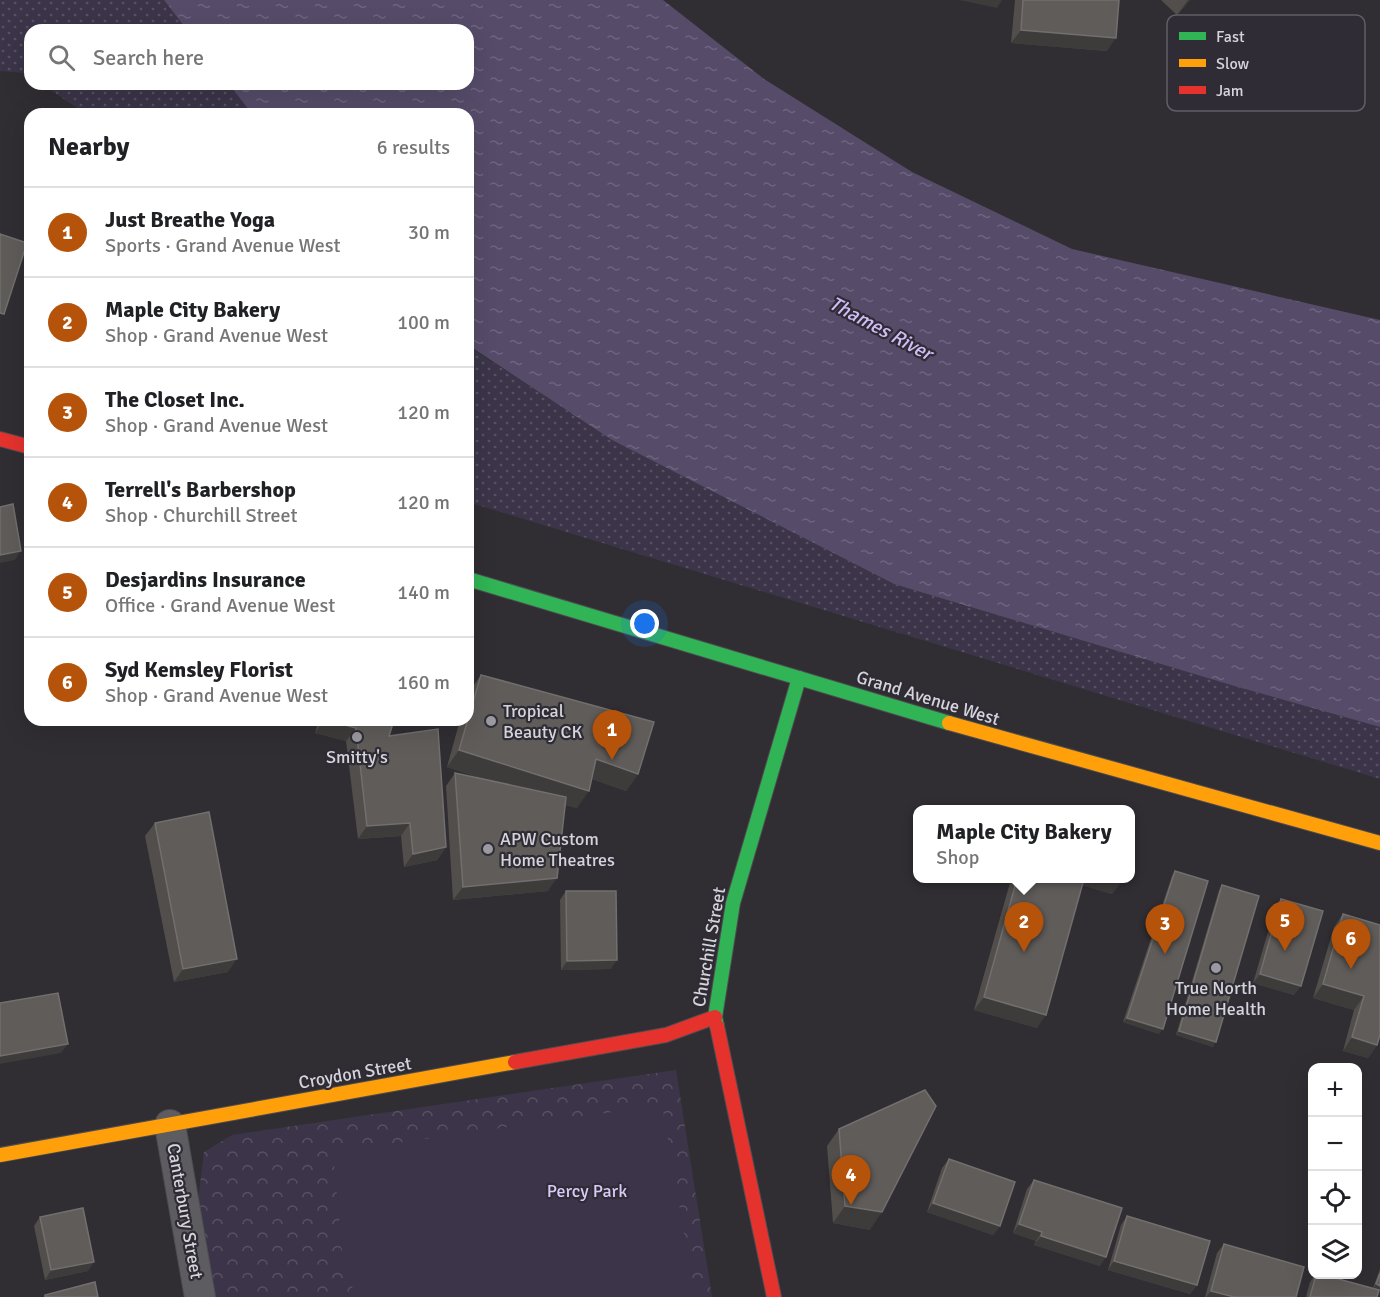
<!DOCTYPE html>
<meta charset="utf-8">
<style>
:root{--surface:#fff;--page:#f6f6f6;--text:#202124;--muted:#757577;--line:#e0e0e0;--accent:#b45309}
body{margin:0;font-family:Signika,sans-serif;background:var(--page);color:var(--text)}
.controls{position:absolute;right:18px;bottom:18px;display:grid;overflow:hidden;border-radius:12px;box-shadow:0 6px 24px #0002}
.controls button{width:54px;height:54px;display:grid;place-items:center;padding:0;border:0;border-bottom:2px solid var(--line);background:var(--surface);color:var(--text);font:30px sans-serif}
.you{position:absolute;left:645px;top:624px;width:21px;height:21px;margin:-15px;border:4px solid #fff;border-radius:50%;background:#1a73e8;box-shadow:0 0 0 9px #1a73e833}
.badge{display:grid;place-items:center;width:39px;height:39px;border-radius:50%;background:var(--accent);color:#fff;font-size:20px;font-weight:700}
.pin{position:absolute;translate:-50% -50px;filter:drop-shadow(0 2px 3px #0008)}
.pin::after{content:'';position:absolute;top:32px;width:21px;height:18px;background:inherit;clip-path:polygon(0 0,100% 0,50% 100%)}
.popup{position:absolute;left:913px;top:805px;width:222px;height:78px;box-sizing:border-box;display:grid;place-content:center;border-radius:12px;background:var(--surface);filter:drop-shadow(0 2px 4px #0005);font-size:20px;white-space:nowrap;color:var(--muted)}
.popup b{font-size:22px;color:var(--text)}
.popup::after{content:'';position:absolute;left:50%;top:100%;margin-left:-12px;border:12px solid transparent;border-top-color:var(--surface)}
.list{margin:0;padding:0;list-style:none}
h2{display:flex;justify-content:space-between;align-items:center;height:78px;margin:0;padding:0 24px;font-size:26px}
h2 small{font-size:20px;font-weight:400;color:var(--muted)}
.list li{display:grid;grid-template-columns:39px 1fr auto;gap:18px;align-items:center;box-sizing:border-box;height:90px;padding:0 24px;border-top:2px solid var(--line)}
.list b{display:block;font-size:22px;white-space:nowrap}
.list p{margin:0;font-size:20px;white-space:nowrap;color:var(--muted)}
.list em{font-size:20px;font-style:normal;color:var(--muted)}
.icon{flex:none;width:33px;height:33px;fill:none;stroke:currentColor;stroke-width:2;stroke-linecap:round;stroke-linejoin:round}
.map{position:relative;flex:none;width:1380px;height:1297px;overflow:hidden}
.search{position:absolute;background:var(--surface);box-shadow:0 6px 24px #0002;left:24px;top:24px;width:450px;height:66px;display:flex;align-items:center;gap:15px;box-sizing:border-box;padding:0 21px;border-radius:18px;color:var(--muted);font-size:22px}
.panel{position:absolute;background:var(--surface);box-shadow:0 6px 24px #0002;left:24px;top:108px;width:450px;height:618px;border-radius:18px}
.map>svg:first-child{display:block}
.grass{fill:url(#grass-dots)}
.park{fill:url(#park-crowns)}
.pitch{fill:#3c3549}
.water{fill:url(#water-ripples)}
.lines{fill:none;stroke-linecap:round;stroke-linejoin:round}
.street-casing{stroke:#4e4c50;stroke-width:32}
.fast-casing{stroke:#4e4c50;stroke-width:16}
.slow-casing{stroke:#4e4c50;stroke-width:16}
.jam-casing{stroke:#4e4c50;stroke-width:16}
.street{stroke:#5d5c60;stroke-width:30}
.fast{stroke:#30b455;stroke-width:14}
.slow{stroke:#ff9f0a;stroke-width:14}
.jam{stroke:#e5322d;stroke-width:14}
.wall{fill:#514e4b}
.shaded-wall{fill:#3e3b3b}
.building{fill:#5f5c5a;stroke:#726f6e;stroke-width:1.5}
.poi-dot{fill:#9b9aa0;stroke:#2f2c35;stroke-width:2}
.labels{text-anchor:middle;stroke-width:4.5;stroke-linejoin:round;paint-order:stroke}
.street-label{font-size:18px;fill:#d5d4da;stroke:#2f2c35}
.poi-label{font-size:18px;fill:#d5d4da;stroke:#2f2c35;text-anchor:start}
.park-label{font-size:18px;fill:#dacafa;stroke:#2f2c35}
.water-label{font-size:20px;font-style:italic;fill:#d0bcf7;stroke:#2f2c35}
.key{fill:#2f2c35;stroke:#615e67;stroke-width:1.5}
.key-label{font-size:16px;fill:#d5d4da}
</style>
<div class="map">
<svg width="1380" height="1297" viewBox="0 0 1380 1297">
<defs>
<pattern id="grass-dots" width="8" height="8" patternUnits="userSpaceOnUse" patternTransform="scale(1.5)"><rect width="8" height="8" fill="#3c3549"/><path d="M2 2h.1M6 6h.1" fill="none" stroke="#575163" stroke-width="1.8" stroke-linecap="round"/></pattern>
<pattern id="park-crowns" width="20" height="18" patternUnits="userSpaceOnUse" patternTransform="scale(1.5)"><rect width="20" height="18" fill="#3c3549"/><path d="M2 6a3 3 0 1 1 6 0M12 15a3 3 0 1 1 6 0" fill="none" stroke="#575163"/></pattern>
<pattern id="water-ripples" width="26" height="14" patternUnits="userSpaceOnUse" patternTransform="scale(1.5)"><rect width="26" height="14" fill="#564c6a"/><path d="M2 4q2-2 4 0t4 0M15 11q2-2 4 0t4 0" fill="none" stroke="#6d657f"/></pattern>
</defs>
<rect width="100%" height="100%" fill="#302e33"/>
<g class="grass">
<path d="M0,0H164L187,30H30V76L24,73L0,71Z"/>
<path d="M42,84H229L252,114H86Z"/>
<path d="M468,346L612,440L894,584L1231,685L1380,727V779L468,502Z"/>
</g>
<path class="park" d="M676,1070L712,1297H216L198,1201L204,1152L232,1135Z"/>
<path class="pitch" d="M662,1105L695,1297H356L343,1262L333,1152Z"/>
<path class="water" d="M164,0H663L764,79L912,172L1072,249L1380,320V727L1231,685L894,584L612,440L468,345V114H252L229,84H468V30H187Z"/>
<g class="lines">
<defs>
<path id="street" d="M170,1125L200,1297"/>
<g id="fast">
<path d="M468,579L949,723"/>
<path d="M717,1026L715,1017L733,903L799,678"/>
</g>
<g id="slow">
<path d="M949,723L1380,843"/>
<path d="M0,1155L515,1062"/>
</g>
<g id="jam">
<path d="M0,439L30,447"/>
<path d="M717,1026L774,1297"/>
<path d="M515,1062L666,1035L715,1017"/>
</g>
</defs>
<use href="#street" class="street-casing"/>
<use href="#fast" class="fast-casing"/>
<use href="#slow" class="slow-casing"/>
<use href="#jam" class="jam-casing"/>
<use href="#street" class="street"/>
<use href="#fast" class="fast"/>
<use href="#slow" class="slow"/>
<use href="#jam" class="jam"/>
</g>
<g class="wall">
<path d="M1015,0H1119L1107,51L1011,43Z"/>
<path d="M1161,0H1190L1177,15Z"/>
<path d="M30,293V311L26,310Z"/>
<path d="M481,675L638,774L626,791L592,779L577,808L566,805L548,891L453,900L446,786L455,773L490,781L447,767L460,720H468L469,692Z"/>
<path d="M319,720H394L389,736L446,847L437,860L404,867L401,836L358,839L346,741L315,733Z"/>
<path d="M155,823L228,972L174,982L145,836Z"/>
<path d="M1175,871L1159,1034L1123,1022L1172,876Z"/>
<path d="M1011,879H1122L1112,894L1082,885L1037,1028L974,1010Z"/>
<path d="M1222,885L1213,1047L1176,1035L1219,890Z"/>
<path d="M566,891L611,969L561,970L560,900Z"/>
<path d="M1281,899L1294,995L1253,983L1275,908Z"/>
<path d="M1343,914L1377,1045L1368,1058L1343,1051L1354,1010L1313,998L1334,927Z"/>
<path d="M839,1129L870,1230L833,1223L827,1146Z"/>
<path d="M949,1159L1000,1226L993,1235L927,1212L942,1168Z"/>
<path d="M1034,1180L1100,1266L1034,1245L1036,1241L1013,1233L1027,1189Z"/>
<path d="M1127,1216L1197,1285L1190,1294L1108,1270L1121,1225Z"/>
<path d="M40,1217L88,1271L45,1280L34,1226Z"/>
<path d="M1224,1244L1296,1297H1205L1217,1253Z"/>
<path d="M1380,1269V1292L1378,1291L1377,1297H1306L1310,1282L1315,1275H1324L1373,1288Z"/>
</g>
<g class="shaded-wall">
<path d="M959,0H1002L997,8Z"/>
<path d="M1188,0H1190L1177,15Z"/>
<path d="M1021,30L1116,38L1107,51L1011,43Z"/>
<path d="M30,305V311L26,310Z"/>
<path d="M21,551L15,560L0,563V555Z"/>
<path d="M324,720H327L356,728L346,741L315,733Z"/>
<path d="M459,750L589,791L577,808L447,767Z"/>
<path d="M596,759L638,774L626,791L584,776Z"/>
<path d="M410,823L401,836L358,839L367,826Z"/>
<path d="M446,847L437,860L404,867L413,854Z"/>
<path d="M557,878L548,891L453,900L463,887Z"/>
<path d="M1081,879H1114L1122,881L1112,894L1077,884Z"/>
<path d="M237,959L228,972L174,982L183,969Z"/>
<path d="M617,960L611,969L561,970L567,961Z"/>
<path d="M1260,974L1301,986L1294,995L1253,983Z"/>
<path d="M1323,984L1364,996L1354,1010L1313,998Z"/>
<path d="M984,997L1046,1015L1037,1028L974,1010Z"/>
<path d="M1127,1018L1163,1029L1159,1034L1123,1022Z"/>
<path d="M1179,1031L1216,1042L1213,1047L1176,1035Z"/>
<path d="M1352,1037L1377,1045L1368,1058L1343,1051Z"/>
<path d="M68,1044L61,1053L0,1064V1056Z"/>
<path d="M933,1203L1000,1226L993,1235L927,1212Z"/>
<path d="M845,1206L882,1212L870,1230L833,1223Z"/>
<path d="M1019,1224L1042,1232L1036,1241L1013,1233Z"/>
<path d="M1041,1236L1106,1257L1100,1266L1034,1245Z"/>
<path d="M1114,1261L1197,1285L1190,1294L1108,1270Z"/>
<path d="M94,1262L88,1271L45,1280L51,1270Z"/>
<path d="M1376,1284L1380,1286V1292L1373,1289Z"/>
<path d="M1211,1291L1234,1297H1206Z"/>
</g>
<g class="building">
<path d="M1023,0H1119L1116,38L1021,30Z"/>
<path d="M0,234L27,243L4,314L0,313Z"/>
<path d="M13,504L21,551L0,555V507Z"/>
<path d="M481,675L654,722L638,774L596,759L589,791L459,750Z"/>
<path d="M327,720H394L389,736L438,729L446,847L413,854L410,823L367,826L356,728Z"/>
<path d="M455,773L566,797L557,878L463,887Z"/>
<path d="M209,812L237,959L183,969L155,823Z"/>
<path d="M1175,871L1208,881L1163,1029L1127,1018Z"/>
<path d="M1017,879H1084L1046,1015L984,997Z"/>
<path d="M1222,885L1259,896L1216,1042L1179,1031Z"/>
<path d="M566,891H616L617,960L567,961Z"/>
<path d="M1281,899L1323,911L1301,986L1260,974Z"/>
<path d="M1343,914L1380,925V1035L1377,1045L1352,1037L1364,996L1323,984Z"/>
<path d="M58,993L68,1044L0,1056V1003Z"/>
<path d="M925,1090L936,1106L882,1212L845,1206L839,1129Z"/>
<path d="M949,1159L1015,1182L1000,1226L933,1203Z"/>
<path d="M1034,1180L1122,1208L1106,1257L1041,1236L1042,1232L1019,1224Z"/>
<path d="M83,1208L94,1262L51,1270L40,1217Z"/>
<path d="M1127,1216L1210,1241L1197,1285L1114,1261Z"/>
<path d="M1224,1244L1304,1267L1296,1297H1234L1211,1291Z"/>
<path d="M1380,1273V1286L1376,1284Z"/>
<path d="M1316,1275H1324L1379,1290L1377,1297H1310Z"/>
<path d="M95,1282L98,1297H45V1295Z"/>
</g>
<g class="poi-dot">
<circle cx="491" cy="721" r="6"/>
<circle cx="357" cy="737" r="6"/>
<circle cx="488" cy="849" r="6"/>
<circle cx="1216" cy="968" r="6"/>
</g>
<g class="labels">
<g class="street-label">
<text transform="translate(928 698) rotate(17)" y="6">Grand Avenue West</text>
<text transform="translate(709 947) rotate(-80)" y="6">Churchill Street</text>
<text transform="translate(355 1073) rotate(-10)" y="6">Croydon Street</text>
<text transform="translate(185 1211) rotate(80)" y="6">Canterbury Street</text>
</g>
<g class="poi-label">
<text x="503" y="717">Tropical<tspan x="503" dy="21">Beauty CK</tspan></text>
<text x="357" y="763" text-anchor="middle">Smitty's</text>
<text x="500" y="845">APW Custom<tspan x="500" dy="21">Home Theatres</tspan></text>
<text x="1216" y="994" text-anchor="middle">True North<tspan x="1216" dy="21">Home Health</tspan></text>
</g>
<g class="park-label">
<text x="587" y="1197">Percy Park</text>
</g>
<g class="water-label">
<text transform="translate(881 328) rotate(28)" y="7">Thames River</text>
</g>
</g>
<rect x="1167" y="15" width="198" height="96" rx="9" class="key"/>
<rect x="1179" y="32" width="27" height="8" fill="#30b455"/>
<rect x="1179" y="59" width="27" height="8" fill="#ff9f0a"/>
<rect x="1179" y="86" width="27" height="8" fill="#e5322d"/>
<g class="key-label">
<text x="1216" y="42">Fast</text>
<text x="1216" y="69">Slow</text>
<text x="1216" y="96">Jam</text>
</g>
</svg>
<div class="controls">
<button>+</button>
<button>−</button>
<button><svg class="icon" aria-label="locate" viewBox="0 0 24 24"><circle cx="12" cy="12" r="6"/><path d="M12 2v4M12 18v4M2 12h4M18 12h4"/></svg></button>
<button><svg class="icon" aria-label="layers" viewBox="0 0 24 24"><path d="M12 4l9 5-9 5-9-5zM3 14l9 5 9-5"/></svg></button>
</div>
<div class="you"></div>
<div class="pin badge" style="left:612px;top:760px">1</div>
<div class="pin badge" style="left:1024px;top:952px">2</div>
<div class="popup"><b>Maple City Bakery</b>Shop</div>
<div class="pin badge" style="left:1165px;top:954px">3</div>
<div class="pin badge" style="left:851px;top:1205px">4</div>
<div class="pin badge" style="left:1285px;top:951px">5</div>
<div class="pin badge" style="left:1351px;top:969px">6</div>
<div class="search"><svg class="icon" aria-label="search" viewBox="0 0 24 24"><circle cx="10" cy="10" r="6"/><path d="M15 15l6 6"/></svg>Search here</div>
<section class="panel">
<h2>Nearby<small>6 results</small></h2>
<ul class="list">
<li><span class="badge">1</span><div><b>Just Breathe Yoga</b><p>Sports · Grand Avenue West</p></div><em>30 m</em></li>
<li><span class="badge">2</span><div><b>Maple City Bakery</b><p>Shop · Grand Avenue West</p></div><em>100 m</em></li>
<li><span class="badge">3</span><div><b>The Closet Inc.</b><p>Shop · Grand Avenue West</p></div><em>120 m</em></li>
<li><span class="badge">4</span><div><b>Terrell's Barbershop</b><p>Shop · Churchill Street</p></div><em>120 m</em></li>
<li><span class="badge">5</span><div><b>Desjardins Insurance</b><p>Office · Grand Avenue West</p></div><em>140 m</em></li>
<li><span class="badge">6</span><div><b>Syd Kemsley Florist</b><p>Shop · Grand Avenue West</p></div><em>160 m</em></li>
</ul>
</section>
</div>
